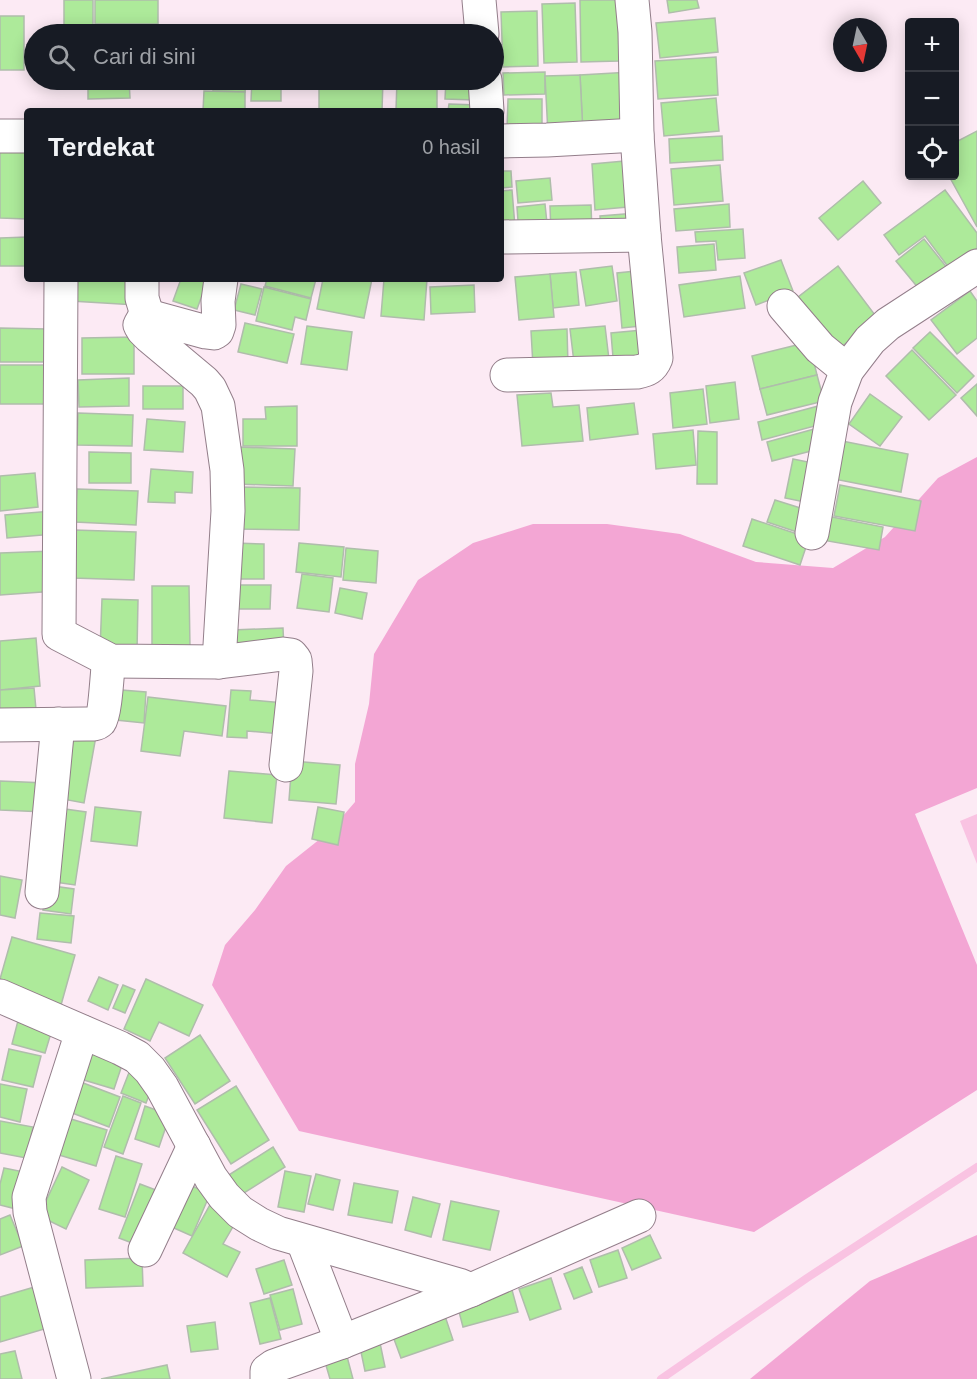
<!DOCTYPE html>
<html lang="id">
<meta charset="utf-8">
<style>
:root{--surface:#171b24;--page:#242831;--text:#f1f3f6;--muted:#9ea1a6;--line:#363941}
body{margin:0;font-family:Arial,sans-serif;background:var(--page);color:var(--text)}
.controls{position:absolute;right:18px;top:18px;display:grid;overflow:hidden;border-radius:6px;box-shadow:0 3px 15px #0003}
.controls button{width:54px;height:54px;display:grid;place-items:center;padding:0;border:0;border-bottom:2px solid var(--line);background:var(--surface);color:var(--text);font:30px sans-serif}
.compass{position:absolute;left:833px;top:18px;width:54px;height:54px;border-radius:50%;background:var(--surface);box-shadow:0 3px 15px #0003;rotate:171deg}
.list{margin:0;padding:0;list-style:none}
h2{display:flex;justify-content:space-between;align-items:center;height:78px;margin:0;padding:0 24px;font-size:26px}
h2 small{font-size:20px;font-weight:400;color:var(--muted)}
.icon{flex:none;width:33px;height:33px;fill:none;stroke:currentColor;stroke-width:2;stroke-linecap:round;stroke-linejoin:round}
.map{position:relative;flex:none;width:977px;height:1379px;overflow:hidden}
.search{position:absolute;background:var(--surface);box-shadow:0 3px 15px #0003;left:24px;top:24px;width:480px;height:66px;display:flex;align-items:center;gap:15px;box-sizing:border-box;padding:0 21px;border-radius:33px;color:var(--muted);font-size:22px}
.panel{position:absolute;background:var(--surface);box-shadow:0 3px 15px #0003;left:24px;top:108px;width:480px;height:174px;border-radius:6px}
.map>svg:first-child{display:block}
.green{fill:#f3a6d4}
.water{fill:#f9c3e2}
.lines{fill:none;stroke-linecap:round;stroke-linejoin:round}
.stream{stroke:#f9c3e2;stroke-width:8}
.building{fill:#adea9a;stroke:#afbdab;stroke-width:1.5}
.minor-casing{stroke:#937e8a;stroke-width:35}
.minor{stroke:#fff;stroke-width:33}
</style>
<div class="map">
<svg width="977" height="1379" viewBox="0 0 977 1379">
<rect width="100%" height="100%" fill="#fceaf4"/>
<g class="green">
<path d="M977,457V788L915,814L977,965V1090L754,1232L299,1131L212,985L225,945L255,910L286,866L330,831L355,802V764L369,704L374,654L418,580L473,543L533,524H607L680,534L756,562L833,568L885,537L938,478Z"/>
<path d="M977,1235V1379H750L870,1281Z"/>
</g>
<path class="water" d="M977,814V864L960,821Z"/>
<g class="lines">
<path class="stream" d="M661,1379L807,1278L977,1167"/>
</g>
<g class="building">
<rect x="64" y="0" width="29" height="27"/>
<rect x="95" y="0" width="63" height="24"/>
<path d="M580,0H618L619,61L581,62Z"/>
<path d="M667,0H697L699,8L669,13Z"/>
<path d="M575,3L577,62L544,63L542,4Z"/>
<path d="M537,11L538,66L503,67L501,12Z"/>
<rect x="0" y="16" width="24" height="54"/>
<path d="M715,18L718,52L660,58L656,23Z"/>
<path d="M142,29L178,31V34H142Z"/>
<rect x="389" y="30" width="51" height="4"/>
<path d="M716,57L718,95L658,99L655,61Z"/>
<path d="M545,72V94L504,95L503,73Z"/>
<path d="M631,72L634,130L583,133L580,75Z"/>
<path d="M580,75L583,133L548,134L545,76Z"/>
<path d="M88,80H129L130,98L88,99Z"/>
<path d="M213,80H246L245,92L213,91Z"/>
<path d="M252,80H281V101H251Z"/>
<path d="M290,80H314L313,89L290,87Z"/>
<path d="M319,80H383L382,111H319Z"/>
<path d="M397,80H437V111H396Z"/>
<path d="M446,80H476L475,100L445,99Z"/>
<path d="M204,91L245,92V111H203Z"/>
<path d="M716,98L719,131L664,136L661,103Z"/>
<path d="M508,99H542V129H507Z"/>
<path d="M449,104L478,105V111H448Z"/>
<path d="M977,131V227L949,176H954V143Z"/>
<path d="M722,136L723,160L670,163L669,139Z"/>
<path d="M0,149L27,150V219L0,218Z"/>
<path d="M635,160L639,206L595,210L592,164Z"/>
<path d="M720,165L723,201L674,205L671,169Z"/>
<path d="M501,171H511L512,187L501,188Z"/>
<path d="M550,178L552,200L518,203L516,181Z"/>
<path d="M863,181L881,203L838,240L819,218Z"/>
<path d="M512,190L515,227L501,228V191Z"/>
<path d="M945,190L977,233V248L949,268L925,236L899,255L884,235Z"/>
<path d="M545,204L548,233L519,235L517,207Z"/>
<path d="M729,204L730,227L676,231L674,209Z"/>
<path d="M591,205L592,232L551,234L550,206Z"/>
<path d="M637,213L601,233L600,216Z"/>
<path d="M743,229L745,258L718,260L716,241L696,242L695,232Z"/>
<path d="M27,237V266H0V238Z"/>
<path d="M924,239L952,274L924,295L896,261Z"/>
<path d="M714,244L716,270L679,273L677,247Z"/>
<path d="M781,260L793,291L756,305L744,273Z"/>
<path d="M612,266L617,301L586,306L580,270Z"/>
<path d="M838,266L878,319L833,353L793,301Z"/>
<path d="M645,270L650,325L622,328L617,273Z"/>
<path d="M576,272L579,305L553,308L550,274Z"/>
<path d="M550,274L554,317L519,320L515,277Z"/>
<path d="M740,276L745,308L684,317L679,285Z"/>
<path d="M73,279H138L136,305L71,301Z"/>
<path d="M181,279H208L197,309L173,301Z"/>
<path d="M267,279H316L311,298L265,286Z"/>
<path d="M323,279H372L364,318L317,309Z"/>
<path d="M384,279H427L424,320L381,316Z"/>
<path d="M241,284L262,289L255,315L234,310Z"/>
<path d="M474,285L475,312L431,314L430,287Z"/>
<path d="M264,287L311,299L306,320L295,317L292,330L256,321Z"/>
<path d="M970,291L977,301V338L957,354L931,320Z"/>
<path d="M245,323L294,334L287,363L238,352Z"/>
<path d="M307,326L352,332L347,370L301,364Z"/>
<path d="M605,326L610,368L575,371L570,329Z"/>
<path d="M0,328L47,329L46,362H0Z"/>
<path d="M567,329L568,365L533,366L531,331Z"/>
<path d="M642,330L645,367L614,370L611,333Z"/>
<path d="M930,332L974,376L957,393L913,348Z"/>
<path d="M134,337V374H82V338Z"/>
<path d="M809,342L817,375L760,389L752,356Z"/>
<path d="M912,350L956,395L929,420L886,376Z"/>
<rect x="0" y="365" width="56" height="39"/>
<path d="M817,375L824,401L767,415L760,389Z"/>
<path d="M129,378V406L79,407L78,380Z"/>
<path d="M735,382L739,419L710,423L706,386Z"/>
<path d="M977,384V416L961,398Z"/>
<rect x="143" y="386" width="40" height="23"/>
<path d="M703,389L707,424L673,428L670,393Z"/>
<path d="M551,393L553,407L579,405L583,441L522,446L517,395Z"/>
<path d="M870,394L902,417L880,446L849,424Z"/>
<path d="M634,403L638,434L590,440L587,408Z"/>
<path d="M822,405L826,423L762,440L758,422Z"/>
<path d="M297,406V446H243V419H266L265,407Z"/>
<path d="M78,413L133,415L132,446L77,445Z"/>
<path d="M147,419L185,422L183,452L144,450Z"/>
<path d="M818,428L823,448L772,461L767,442Z"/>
<path d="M693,430L696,465L656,469L653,434Z"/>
<path d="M698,431L717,432V484H697Z"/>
<path d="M842,441L908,454L901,492L834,479Z"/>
<path d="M238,447L295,449L293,486L237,484Z"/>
<path d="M89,452L131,453V483H89Z"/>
<path d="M793,459L823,465L815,504L785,498Z"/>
<path d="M151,469L193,472L192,493L175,492V503L148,502Z"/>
<path d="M35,473L38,507L0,511V476Z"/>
<path d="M840,485L921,501L915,531L834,516Z"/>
<path d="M237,487L300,488L299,530L236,529Z"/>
<path d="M77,489L138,491L136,525L75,522Z"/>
<path d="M775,500L810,511L803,534L767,522Z"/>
<path d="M52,511L54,534L7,538L5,515Z"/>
<path d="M827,516L883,527L879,550L822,540Z"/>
<path d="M752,519L809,538L800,565L743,546Z"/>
<path d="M74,530L136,532L134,580L73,578Z"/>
<path d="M235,543L264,544V579H235Z"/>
<path d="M299,543L344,547L341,577L296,572Z"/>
<path d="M346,548L378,551L376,583L343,580Z"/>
<path d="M53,551L56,591L0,595V553Z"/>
<path d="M302,574L333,578L329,612L297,608Z"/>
<path d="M225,585H271L270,609H225Z"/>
<path d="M152,586H189L190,648H152Z"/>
<path d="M340,588L367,593L362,619L335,613Z"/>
<path d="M102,599L138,600L137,651L100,650Z"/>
<path d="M283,628L284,649L233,652L232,630Z"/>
<path d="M36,638L40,686L0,690V641Z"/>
<path d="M34,688L37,720L0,723V690Z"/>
<path d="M109,689L146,692L144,723L106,719Z"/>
<path d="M231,690L251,691L250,700L284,703L281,734L247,731V738L227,737Z"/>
<path d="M148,697L226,706L222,736L184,731L180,756L141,751Z"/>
<path d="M68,731L96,736L84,803L57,798Z"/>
<path d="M292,761L340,765L336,804L289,800Z"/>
<path d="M229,771L277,775L272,823L224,818Z"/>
<path d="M0,781L46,783L45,812L0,810Z"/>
<path d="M95,807L141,812L137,846L91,841Z"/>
<path d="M318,807L344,812L338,845L312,839Z"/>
<path d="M58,808L86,812L75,885L48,881Z"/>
<path d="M0,876L22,880L15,918L0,915Z"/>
<path d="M46,885L74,889L71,914L43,910Z"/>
<path d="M40,913L74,916L71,943L37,939Z"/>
<path d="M12,937L75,955L61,1005L0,988V979Z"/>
<path d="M99,977L118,985L108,1010L88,1001Z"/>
<path d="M146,979L203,1005L189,1036L159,1022L150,1041L124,1029Z"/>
<path d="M123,985L135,990L125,1013L113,1008Z"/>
<path d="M20,1013L54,1023L45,1053L12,1044Z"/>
<path d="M200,1035L230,1081L195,1104L165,1058Z"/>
<path d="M88,1045L125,1056L114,1089L77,1078Z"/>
<path d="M9,1049L41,1056L33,1087L2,1080Z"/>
<path d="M130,1070L155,1080L146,1103L121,1093Z"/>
<path d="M78,1081L120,1097L109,1127L67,1111Z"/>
<path d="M0,1084L27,1089L20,1122L0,1117Z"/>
<path d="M236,1086L269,1140L231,1164L197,1110Z"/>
<path d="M123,1096L141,1103L123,1154L104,1147Z"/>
<path d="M145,1106L170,1115L159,1147L135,1139Z"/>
<path d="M71,1119L107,1130L96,1166L59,1155Z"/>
<path d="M0,1121L33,1127L26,1158L0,1153Z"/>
<path d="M273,1147L285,1167L236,1198L224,1178Z"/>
<path d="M116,1156L142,1164L125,1217L99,1209Z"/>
<path d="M62,1167L89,1180L66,1229L39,1216Z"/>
<path d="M4,1168L29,1173L20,1210L0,1205V1184Z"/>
<path d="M285,1171L311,1176L304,1212L278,1207Z"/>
<path d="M316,1174L340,1180L333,1210L308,1204Z"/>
<path d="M183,1182L210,1194L192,1236L165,1224Z"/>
<path d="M354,1183L398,1191L392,1223L348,1215Z"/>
<path d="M140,1184L161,1192L140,1246L119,1238Z"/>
<path d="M413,1197L440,1204L431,1237L405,1230Z"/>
<path d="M451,1201L499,1211L490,1250L443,1240Z"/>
<path d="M211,1203L238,1218L223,1244L240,1252L227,1277L183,1253Z"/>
<path d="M10,1215L23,1246L0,1255V1219Z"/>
<path d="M650,1235L661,1258L632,1270L622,1248Z"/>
<path d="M618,1250L627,1278L599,1287L590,1260Z"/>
<path d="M142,1258L143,1286L86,1288L85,1260Z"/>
<path d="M284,1260L292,1285L264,1294L256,1269Z"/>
<path d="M582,1267L592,1292L574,1299L564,1274Z"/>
<path d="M551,1278L561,1309L530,1320L519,1289Z"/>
<path d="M38,1286L51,1327L0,1342V1297Z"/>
<path d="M293,1289L302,1324L280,1330L270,1295Z"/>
<path d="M512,1290L518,1312L463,1327L457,1304Z"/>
<path d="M270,1298L281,1339L260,1344L250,1303Z"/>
<path d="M444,1313L453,1340L401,1358L391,1331Z"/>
<path d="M215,1322L218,1349L191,1352L187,1326Z"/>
<path d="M380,1343L385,1367L365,1371L360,1347Z"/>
<path d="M345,1349L353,1379H330L323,1355Z"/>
<path d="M15,1351L22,1379H0V1354Z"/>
<path d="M167,1365L170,1379H101Z"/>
</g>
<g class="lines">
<defs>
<g id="minor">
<path d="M479,0L482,34"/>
<path d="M485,80L487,111"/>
<path d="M0,136H27"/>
<path d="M501,141L547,140L637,135"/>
<path d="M501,237L644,235"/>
<path d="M61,279L59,634L111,661L219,662L283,654L291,655L295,660L296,671L286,765"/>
<path d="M142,279V298L148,318"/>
<path d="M784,306L820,348L847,370"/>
<path d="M507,375L637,372C647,370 652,368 656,358L644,235L637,135L635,32L632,0"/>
<path d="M812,533L835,402L847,370L870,340L888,324L977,266"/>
<path d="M219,662L228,511L227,470L218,406L210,389L204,382L149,336L143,330L140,325L144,318H155L206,332L214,333L217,331L219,325L218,301L221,279"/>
<path d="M0,725L86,724C91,724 96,725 100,721C105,714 107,677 108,667L111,661"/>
<path d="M42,892L58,724"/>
<path d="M0,996L120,1048L137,1057L150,1070L162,1087L211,1178L224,1196L240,1212L259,1224L278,1233L459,1285L471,1290"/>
<path d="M303,1241L342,1342"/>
<path d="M145,1250L194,1146"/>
<path d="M74,1379L30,1212L29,1197L82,1032"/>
<path d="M267,1379V1371L274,1366L342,1342L471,1290L639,1216"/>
</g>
</defs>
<use href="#minor" class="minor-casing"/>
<use href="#minor" class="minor"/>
</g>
</svg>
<div class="controls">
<button>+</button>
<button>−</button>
<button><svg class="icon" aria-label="locate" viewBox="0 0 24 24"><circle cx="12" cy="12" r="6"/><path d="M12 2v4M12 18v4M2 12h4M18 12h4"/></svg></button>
</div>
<svg class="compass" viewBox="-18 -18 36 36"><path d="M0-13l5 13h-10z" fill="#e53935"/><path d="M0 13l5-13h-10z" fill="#9ea1a6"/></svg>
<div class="search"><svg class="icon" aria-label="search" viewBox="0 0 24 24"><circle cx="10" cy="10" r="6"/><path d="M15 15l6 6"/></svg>Cari di sini</div>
<section class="panel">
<h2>Terdekat<small>0 hasil</small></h2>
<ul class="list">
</ul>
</section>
</div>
